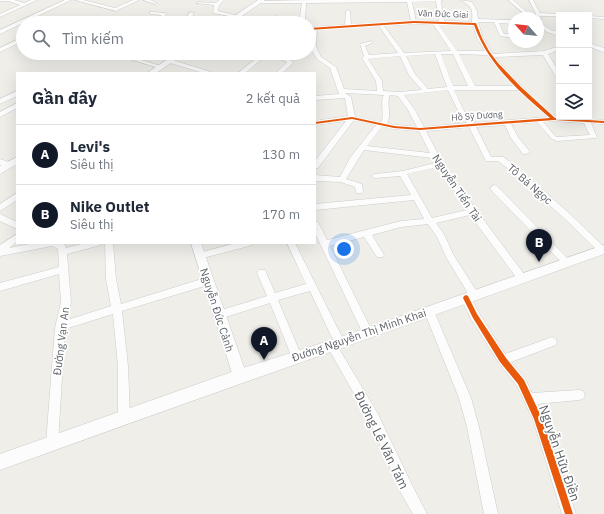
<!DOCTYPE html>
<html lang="vi">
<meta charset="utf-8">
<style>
:root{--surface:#fff;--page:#f6f6f7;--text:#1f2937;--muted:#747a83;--line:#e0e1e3;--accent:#111827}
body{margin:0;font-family:"IBM Plex Sans",sans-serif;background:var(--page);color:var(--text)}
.controls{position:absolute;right:12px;top:12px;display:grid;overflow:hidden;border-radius:0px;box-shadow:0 4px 16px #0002}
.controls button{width:36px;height:36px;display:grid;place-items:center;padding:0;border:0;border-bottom:1px solid var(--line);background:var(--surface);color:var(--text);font:20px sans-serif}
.compass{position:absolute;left:508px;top:12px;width:36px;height:36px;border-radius:50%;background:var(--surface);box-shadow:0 4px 16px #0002;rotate:297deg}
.you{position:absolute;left:344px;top:249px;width:14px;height:14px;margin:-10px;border:3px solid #fff;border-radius:50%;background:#1a73e8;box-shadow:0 0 0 6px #1a73e833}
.badge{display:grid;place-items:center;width:26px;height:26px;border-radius:50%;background:var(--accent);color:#fff;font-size:13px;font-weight:700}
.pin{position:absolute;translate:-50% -33px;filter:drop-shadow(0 1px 2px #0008)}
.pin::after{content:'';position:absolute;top:21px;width:14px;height:12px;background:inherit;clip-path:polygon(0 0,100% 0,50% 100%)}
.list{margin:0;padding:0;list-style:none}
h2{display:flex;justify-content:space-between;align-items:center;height:52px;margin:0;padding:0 16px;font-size:17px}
h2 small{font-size:13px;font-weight:400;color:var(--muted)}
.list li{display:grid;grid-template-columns:26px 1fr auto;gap:12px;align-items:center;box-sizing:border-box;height:60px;padding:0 16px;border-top:1px solid var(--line)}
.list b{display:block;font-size:15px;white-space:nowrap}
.list p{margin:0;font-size:13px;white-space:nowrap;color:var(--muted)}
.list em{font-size:13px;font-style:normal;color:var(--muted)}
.icon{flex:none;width:22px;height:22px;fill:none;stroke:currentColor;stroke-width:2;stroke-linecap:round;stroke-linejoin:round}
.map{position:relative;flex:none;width:604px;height:514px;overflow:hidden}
.search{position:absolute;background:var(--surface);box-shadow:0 4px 16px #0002;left:16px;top:16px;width:300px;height:44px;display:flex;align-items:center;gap:10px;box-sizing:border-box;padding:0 14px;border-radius:22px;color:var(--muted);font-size:15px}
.panel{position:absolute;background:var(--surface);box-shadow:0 4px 16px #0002;left:16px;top:72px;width:300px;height:172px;border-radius:0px}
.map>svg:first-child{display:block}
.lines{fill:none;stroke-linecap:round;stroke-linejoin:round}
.minor-casing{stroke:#cccccb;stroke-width:1}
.tertiary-casing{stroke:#cccccb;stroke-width:1}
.secondary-casing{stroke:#cbcbca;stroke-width:1}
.minor{fill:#fdfcfc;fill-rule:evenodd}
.tertiary{fill:#fdfcfc;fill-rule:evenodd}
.secondary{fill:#fdfcfc;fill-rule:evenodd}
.cycleway-casing{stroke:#fff;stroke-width:2}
.cycleway{fill:#e8590c;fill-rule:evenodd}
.labels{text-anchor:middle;stroke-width:3.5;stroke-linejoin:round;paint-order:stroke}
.far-street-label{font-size:9px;fill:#5e6268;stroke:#fff}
.street-label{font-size:11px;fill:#5e6268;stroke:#fff}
.near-street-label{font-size:13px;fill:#5e6268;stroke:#fff}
</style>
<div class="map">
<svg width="604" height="514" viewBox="0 0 604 514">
<rect width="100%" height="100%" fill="#efeee9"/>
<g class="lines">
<defs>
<g id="minor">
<path d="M0,0H14L24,3L31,0H37L0,17V14L20,5L9,1H0Z"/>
<path d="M65,0H71L0,34V30Z"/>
<path d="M75,0H83L115,8L133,0H139L116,11Z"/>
<path d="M143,0H150L157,3L155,4Z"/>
<path d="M219,0H224L219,5L218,11L239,16V18L213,13L214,5L196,3L198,2L216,3Z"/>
<path d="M312,0H443L441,1L444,21L472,22C473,7 472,7 460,0L472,2L477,11L478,19L514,20V24L499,23L504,34H514V38L500,36L494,22H478L483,38L493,54L544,51L559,46V50L548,54L559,72V79L556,77L543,55L495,57C503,68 548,115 557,117C572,120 589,119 604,120V124L591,123L597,137L596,138L557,141L552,139L537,122L511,124L518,137L530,152L526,154H523L511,138L505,125L476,127L491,157H503L512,163L570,214L604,247V253L599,252L564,218L506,167L498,161H486L469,127L426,131L438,154L451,176L527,278L525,281H519L470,215L436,223L444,234L453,254L479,295L477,298H471L479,313L505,354L552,337L556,339L557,342L556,345L511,362L525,378L532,393L579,390L583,391L585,395L583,399L579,400L537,404L544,418L576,514H562L533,419L517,386L499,363L471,319L461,298L463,295H469L446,257L437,237L428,224L401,227L372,235L384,255L383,257H377L364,237L330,246L373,333L372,336L368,337L364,336L315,233V221L318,222L327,240L401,221L424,219L414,200L315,210V204L411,195L400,176L375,178L371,176L375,174L403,171L435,163L432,158L364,150L346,179L362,184L363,191L362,193H356L355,187L341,182L315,181V175L340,177L350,158L376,125L354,120L318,168H315V161L346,121L315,125V121L348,116L345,98L315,100V96L339,94L330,68L317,59L312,51L310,45L311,30L309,31V27L345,25L346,11L348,10L350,11L351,25L411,21L407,2L306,3L305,23H299L302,3H259L257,2L259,1ZM436,1L439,21H416L412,2ZM414,24H433L451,51L404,53L384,26ZM438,24L473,25L477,38L485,51H457ZM379,26L398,53L369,55L365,46L372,43V41L360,44L364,56L362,58L376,81L377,91L344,89L336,67L321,57L318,51L316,45L317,30ZM435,54L447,87L428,89L415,74L406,56ZM441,54H453L468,86H453ZM459,54L487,55L514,86H475ZM400,56L409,75L422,90L400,92L383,91L382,81L368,59ZM448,90L458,111L467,123L424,127L415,110L404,95ZM454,90H518L548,117L473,123L464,111ZM345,93L384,95C380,101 384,113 382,121L379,122L355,117L351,97ZM390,95L398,96L408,110L417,127L387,124C392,114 386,103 390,95ZM554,121L584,123L590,135L556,137L543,122ZM382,126L394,129L419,131L430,153L367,146ZM438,167L467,210L432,218L407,174Z"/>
<path d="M508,0H513L534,18H529Z"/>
<path d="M529,0H533L540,13L559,14L561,15H559V16H540L541,19L538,21V18H536V14Z"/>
<path d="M152,12L166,13L164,23H158L161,15L150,14V12Z"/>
<path d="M190,12L194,13L189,23H183Z"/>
<path d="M276,16L280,17L279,23H273Z"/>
<path d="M589,16L604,17V19L589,18Z"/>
<path d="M538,21L551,30L559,32V36L547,32L538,25Z"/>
<path d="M23,37V41L0,52V48Z"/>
<path d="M589,43L604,48V52L589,47Z"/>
<path d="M110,53H119L164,67L159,68Z"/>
<path d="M263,53H275L294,62L282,73H276L287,62L268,54L245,73H238Z"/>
<path d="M169,59L211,72L212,73H203L167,62L166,61Z"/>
<path d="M17,91V96L0,104V99Z"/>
<path d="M17,103V108L0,117V112Z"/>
<path d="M494,185L497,186L570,261L572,263L570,265H564L491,190L490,188Z"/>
<path d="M17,193V200L0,211V204Z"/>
<path d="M0,214L17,222V229L0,221Z"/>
<path d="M17,234V242L9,248L34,243H62L65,245L66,248L85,243H102L101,245L67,254L71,302L67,320L111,306L106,279L105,243H113L116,279L121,304L208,277L211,278L213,281L211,284L122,311L128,366L130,417L128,421L124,423L120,421L118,417V366L113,314L65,329L58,443L56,447L52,449L48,447L46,443L55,328L61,302L59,274L0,291V283L59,267L58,249L52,246L0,256V245Z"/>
<path d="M236,243H253L249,246L199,259L196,258L195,256L196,254L199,253Z"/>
<path d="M287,243H295L345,343L344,346L338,347L378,414L411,483L427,514H413L401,493L370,422L327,346L328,343L334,342L310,291L278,300L302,357L301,360L297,362L293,360L270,303L219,319L215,318L214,315L215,312L267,296L257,273L259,270H265L275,293L306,284Z"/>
<path d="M429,307L433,308L434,311L471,398L479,427L498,514H484L467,427L459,398L424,311L425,308Z"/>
</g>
<g id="tertiary">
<path d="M0,159L12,163L14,165L9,168L0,165Z"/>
<path d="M191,243H201L247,376L245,380L240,382L235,380L233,376Z"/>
</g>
<g id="secondary">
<path d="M258,0H265L232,23H224Z"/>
<path d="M177,53H186L156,73H147Z"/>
<path d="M17,157V164L0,174V166Z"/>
<path d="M604,245V254C403,327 201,397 0,470V454L240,369L332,340Z"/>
</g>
</defs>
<use href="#minor" class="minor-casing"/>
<use href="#tertiary" class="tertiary-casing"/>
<use href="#secondary" class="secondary-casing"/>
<use href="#minor" class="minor"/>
<use href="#tertiary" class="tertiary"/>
<use href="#secondary" class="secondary"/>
<defs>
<g id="cycleway">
<path d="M414,21L476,23L482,38L489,51L498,63L521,87L555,118L604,121V123L554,120L420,130L394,128L352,119L315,124V122L352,117L394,126L420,128L550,118C519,91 488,65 474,25L414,23L309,30V28Z"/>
<path d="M466,295L468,296L477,314L506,358L524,380L542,418L573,514H565L534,419L518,384L500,362L473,318L463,298L464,296Z"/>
</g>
</defs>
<use href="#cycleway" class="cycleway-casing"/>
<use href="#cycleway" class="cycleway"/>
</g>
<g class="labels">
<g class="far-street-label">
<text transform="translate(443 14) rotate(2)" y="3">Văn Đức Giai</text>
<text transform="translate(477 116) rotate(-4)" y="3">Hồ Sỹ Dương</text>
</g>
<g class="street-label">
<text transform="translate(530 184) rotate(41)" y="4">Tô Bá Ngọc</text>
<text transform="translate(457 188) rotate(56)" y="4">Nguyễn Tiến Tài</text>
<text transform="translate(217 310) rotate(72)" y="4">Nguyễn Đức Cảnh</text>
<text transform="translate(359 335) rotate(-19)" y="4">Đường Nguyễn Thị Minh Khai</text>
<text transform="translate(61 341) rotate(-83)" y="4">Đường Vạn An</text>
</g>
<g class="near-street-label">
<text transform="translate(382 440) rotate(64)" y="5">Đường Lê Văn Tám</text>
<text transform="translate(560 453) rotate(71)" y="5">Nguyễn Hữu Điền</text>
</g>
</g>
</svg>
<div class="controls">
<button>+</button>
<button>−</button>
<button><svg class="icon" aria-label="layers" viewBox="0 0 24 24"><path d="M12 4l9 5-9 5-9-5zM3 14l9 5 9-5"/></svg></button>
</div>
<svg class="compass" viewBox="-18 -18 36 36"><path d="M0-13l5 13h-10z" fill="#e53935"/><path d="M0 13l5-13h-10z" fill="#747a83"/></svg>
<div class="you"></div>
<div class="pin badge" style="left:264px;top:360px">A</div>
<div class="pin badge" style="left:539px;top:262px">B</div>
<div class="search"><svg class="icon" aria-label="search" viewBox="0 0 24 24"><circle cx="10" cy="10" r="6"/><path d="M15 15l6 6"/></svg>Tìm kiếm</div>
<section class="panel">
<h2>Gần đây<small>2 kết quả</small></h2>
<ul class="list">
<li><span class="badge">A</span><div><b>Levi's</b><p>Siêu thị</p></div><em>130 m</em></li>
<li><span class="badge">B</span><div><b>Nike Outlet</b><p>Siêu thị</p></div><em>170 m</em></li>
</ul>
</section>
</div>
